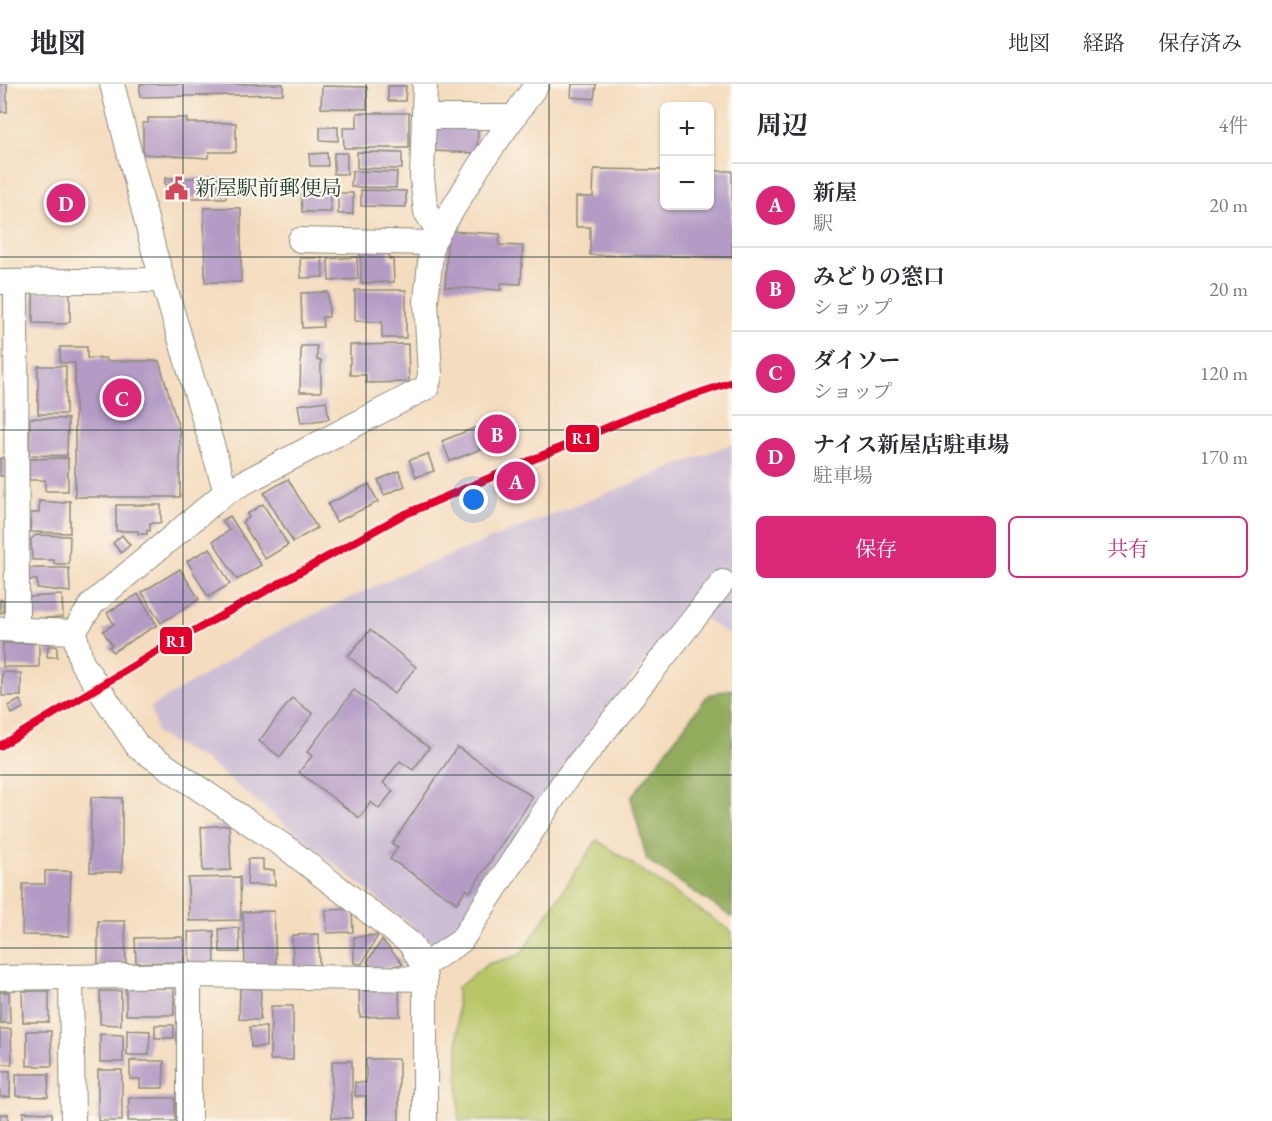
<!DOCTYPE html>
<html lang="ja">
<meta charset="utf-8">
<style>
:root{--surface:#fff;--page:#f2f2f3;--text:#2b2b33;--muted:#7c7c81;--line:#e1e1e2;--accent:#db2777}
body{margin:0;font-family:"EB Garamond","Noto Serif JP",serif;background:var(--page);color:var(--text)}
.controls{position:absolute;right:18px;top:18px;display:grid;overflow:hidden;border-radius:9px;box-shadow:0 2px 4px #0004}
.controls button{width:54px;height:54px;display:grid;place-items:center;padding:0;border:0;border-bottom:2px solid var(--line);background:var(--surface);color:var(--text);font:30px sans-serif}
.you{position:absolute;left:474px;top:416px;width:21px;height:21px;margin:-15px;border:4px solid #fff;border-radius:50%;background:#1a73e8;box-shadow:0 0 0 9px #1a73e833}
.badge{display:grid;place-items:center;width:39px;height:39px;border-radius:50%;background:var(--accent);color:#fff;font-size:20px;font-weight:700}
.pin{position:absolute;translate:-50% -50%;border:3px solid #fff;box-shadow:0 2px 6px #0006}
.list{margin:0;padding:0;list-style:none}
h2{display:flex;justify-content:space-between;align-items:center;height:78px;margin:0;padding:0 24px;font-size:26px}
h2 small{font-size:20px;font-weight:400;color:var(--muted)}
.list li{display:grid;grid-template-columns:39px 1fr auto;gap:18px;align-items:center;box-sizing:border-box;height:84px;padding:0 24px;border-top:2px solid var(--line)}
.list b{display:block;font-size:22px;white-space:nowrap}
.list p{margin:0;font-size:20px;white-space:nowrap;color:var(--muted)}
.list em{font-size:20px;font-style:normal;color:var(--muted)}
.actions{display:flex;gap:12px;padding:18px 24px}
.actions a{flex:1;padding:14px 0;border:2px solid var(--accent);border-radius:9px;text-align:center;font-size:21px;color:var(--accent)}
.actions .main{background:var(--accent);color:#fff}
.map{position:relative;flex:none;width:732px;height:1037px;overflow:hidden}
header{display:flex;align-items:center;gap:36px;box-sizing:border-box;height:84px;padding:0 30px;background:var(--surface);border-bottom:2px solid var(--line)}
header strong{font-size:28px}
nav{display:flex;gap:33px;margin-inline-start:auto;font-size:21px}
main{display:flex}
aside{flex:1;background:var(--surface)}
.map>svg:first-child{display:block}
.industrial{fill:#ccbed4}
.green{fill:#b9c668;stroke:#6c824e;stroke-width:1.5}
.forest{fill:#92ab5c;stroke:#587448;stroke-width:1.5}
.building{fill:#b49bc5}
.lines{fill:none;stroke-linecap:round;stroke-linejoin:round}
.minor-casing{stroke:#8a8c79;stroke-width:26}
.minor{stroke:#fff;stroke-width:24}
.rail-1-casing{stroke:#fbf7ec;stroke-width:12}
.rail-1{stroke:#e4002b;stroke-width:8}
.grid{fill:none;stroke:#1f3d34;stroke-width:1.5;stroke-opacity:0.55}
.labels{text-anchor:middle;stroke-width:4.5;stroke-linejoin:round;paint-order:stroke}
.poi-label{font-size:21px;fill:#1f3d34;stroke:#fbf7ec;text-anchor:start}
.line-badge{stroke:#fbf7ec;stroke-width:2}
.badge-label{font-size:16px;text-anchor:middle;font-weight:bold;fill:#fff}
</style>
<header>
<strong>地図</strong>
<nav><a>地図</a><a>経路</a><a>保存済み</a></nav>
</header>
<main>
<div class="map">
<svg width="732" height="1037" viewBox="0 0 732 1037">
<rect width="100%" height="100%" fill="#fbf7ec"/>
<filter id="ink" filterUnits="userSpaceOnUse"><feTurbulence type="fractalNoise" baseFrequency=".0167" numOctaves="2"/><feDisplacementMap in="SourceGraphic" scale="12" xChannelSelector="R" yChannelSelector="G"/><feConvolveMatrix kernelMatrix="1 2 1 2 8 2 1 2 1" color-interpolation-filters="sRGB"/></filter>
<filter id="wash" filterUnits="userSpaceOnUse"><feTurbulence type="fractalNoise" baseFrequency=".008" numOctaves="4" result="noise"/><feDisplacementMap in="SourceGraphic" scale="24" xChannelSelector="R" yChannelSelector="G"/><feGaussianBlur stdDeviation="1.35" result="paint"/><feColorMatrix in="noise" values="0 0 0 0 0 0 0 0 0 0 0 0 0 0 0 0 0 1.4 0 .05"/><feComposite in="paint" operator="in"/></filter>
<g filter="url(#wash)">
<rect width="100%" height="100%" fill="#f4dcbe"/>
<path class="industrial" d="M732,360V553L686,522L550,704L462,848L434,860L207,677L157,650L151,623L273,550L392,494Z"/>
<path class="green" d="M597,756L732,848V1037H459L457,904L488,880L520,871Z"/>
<path class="forest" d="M732,605V833L647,776L631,714L708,611Z"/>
<g id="blocks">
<g class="building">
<rect x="0" y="0" width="7" height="28"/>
<path d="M140,0H283V10L140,13Z"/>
<path d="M572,0H596L594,15L571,13Z"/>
<path d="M322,2L367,3V25L321,24Z"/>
<path d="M388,2H406L405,17H388Z"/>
<path d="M357,29H409V64H344L343,44H357Z"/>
<path d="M148,34H187V39H236V68H209L208,74L143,70V39H148Z"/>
<path d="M432,39L478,41L477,69L432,67Z"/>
<path d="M320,43H338V57L320,56Z"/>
<path d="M357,68L402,69V85L357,84Z"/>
<path d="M327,69L328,82H310L309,70Z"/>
<rect x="334" y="69" width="13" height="21"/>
<path d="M594,85L664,86V122H710V87H732V173L590,171V143H576V113H593Z"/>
<path d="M352,87L397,88L396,104L351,103Z"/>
<path d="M165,94H226V114H169V101H165Z"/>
<path d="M361,106L406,107V123L361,122Z"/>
<path d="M331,107V128H302L301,108Z"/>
<rect x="338" y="109" width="15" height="21"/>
<path d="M204,124H241V198H205Z"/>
<path d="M448,147L500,150L499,161L523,162L521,200L501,199V206L445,203Z"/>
<path d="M389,165V175H393L394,198L361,199L360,166Z"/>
<path d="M357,173L358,195L329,197L328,175Z"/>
<path d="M300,174H322L323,193L301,194Z"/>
<path d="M355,206H406V254H382V238L355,237Z"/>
<path d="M33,208H70V237L66,240L33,239Z"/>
<path d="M328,208L329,233H322L323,243L302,244L301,209Z"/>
<path d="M408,260L409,298L366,299V291H350V261Z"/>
<path d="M301,262H317V276H321V308H300Z"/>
<path d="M60,263H87V274H106V277H159L180,348V413H75V279H60Z"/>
<rect x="38" y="282" width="28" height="48"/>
<path d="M326,317L329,335L301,339L298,321Z"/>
<path d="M504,332L515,360L495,368L492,361L450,377L442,357Z"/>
<path d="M30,334L68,335L67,372L29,371Z"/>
<path d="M428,370L434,387L416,393L409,376Z"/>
<rect x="0" y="374" width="7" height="18"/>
<path d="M68,374V407H45V396H29V375Z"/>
<path d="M399,387L405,402L384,411L378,396Z"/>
<path d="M288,395L317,444L293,458L264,409Z"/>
<path d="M369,400L378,418L336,438L328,420Z"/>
<path d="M39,417L65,419V417H70V449L30,448L31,429H39Z"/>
<path d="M263,420L288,461L265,475L242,438L249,434L247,430Z"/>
<path d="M116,421H161V439H150V447L147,446V450H138V447H116Z"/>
<path d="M230,432L261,481L237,496L213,457L229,447L222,436Z"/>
<path d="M36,451L70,452L69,480H54V476H32L31,455Z"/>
<path d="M122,451L130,461L121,469L113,459Z"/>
<path d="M210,464L230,500L208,513L187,477Z"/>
<path d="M26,484H69L70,508L37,504V496H26Z"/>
<path d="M180,485L199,515L161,539L142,508Z"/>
<path d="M138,510L157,541L113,568L109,563L112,561L103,547L114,540L107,529Z"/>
<path d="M62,511L63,533L29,535L28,513Z"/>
<path d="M0,516H3V528L0,529Z"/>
<path d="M370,546L416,583L394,610L348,572Z"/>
<rect x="3" y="559" width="36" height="24"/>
<path d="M48,562H57V573H47Z"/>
<path d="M2,588L21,589V612H2Z"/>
<path d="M354,606L429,664L413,686L400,677L383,699L393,707L379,725L371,718L359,734L299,688L312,672L307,668Z"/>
<path d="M292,614L313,630L280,673L259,657Z"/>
<path d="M20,616L23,624L12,630L8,622Z"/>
<path d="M457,663L533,713L470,808L466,805L457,819L390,775L398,763L392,760Z"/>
<path d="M91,713L122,714V788H90Z"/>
<path d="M229,741L231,786L203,787L201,743Z"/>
<path d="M248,775H263V786H274L275,801H247Z"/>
<path d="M45,787H71L69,852L22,851L23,800H45Z"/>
<path d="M240,793L241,836L189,837L188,794Z"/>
<path d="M352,825L353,848L327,849L326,826Z"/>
<path d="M274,827L276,881L245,882L243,828Z"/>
<path d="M98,837H125L126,883H98Z"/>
<path d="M239,844L240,868H220L219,845Z"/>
<path d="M214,847L215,882L190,883L188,848Z"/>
<path d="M319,850V887H293L292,851Z"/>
<path d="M378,851L362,880L354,879V853Z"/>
<path d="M183,853L184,878L136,879L135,854Z"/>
<path d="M382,856L403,880L374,886L367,878Z"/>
<rect x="126" y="904" width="48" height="27"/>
<path d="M240,904L261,905L260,936L239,935Z"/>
<path d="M399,906L400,932L360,933L359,907Z"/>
<path d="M22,907H49V938H23Z"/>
<path d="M100,907H121V941L100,940Z"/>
<path d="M0,908H9L10,939H0Z"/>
<path d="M271,922H293V976H270Z"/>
<rect x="155" y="941" width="19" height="13"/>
<path d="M250,943H266V963H251Z"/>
<path d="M0,945H11L12,980H0Z"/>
<path d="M127,946L150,947L149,971H127Z"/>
<path d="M27,947H51L52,982H27Z"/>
<path d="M100,950L123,951V978H100Z"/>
<path d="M366,975H399V1037H366V1012H355V998L366,999Z"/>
<path d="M130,977H164L163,1004H140V995H130Z"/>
<rect x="332" y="977" width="20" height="57"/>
<rect x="98" y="986" width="24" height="51"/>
<rect x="0" y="987" width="10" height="26"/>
<path d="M16,990H49L48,1013L16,1012Z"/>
<path d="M129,1014H175V1037H128Z"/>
<path d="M23,1028L52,1029V1037H23Z"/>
<rect x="0" y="1030" width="8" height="7"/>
</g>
</g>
</g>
<g filter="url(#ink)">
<use href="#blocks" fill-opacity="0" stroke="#8a8c79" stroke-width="1.5"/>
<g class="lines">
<defs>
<g id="minor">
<path d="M112,0L154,167L226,408"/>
<path d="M425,0L422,94L426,128L438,146"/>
<path d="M425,33H514"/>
<path d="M300,156L432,159"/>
<path d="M0,198L163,196"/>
<path d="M16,198L17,546"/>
<path d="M0,545L74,548"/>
<path d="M423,882L461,857L563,699L723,498"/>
<path d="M189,891V1037"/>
<path d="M71,893L73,1037"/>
<path d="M0,894L189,891L425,895"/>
<path d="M425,1037V895L423,882L411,860L288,765L138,663L82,579L74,548L92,520L226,408L427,303L430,291L426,217L432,159L479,82L537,0"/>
</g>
</defs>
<use href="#minor" class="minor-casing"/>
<use href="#minor" class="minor"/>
<defs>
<path id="rail-1" d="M0,662L163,564L401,432L641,329L732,298"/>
</defs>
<use href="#rail-1" class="rail-1-casing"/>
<use href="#rail-1" class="rail-1"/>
</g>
</g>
<path class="grid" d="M183,0V1037M366,0V1037M549,0V1037M0,173H732M0,346H732M0,518H732M0,691H732M0,864H732"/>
<defs>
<symbol id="civic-bare" viewBox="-9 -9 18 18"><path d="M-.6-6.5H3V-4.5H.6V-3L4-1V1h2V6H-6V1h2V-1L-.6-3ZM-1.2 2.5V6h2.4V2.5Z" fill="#d1495b" stroke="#fbf7ec" stroke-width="2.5" paint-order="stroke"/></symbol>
</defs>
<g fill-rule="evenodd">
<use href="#civic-bare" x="160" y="88" width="33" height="33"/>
</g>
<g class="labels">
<g class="poi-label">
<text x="195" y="111">新屋駅前郵便局</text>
</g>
</g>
<g class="line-badge">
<rect x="565" y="340" width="35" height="29" rx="6" fill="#e4002b"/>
<rect x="159" y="542" width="34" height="29" rx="6" fill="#e4002b"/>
</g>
<g class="badge-label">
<text x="582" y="360">R1</text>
<text x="176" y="563">R1</text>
</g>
</svg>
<div class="controls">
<button>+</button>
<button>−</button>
</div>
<div class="you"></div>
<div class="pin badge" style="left:516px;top:397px">A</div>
<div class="pin badge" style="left:497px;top:350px">B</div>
<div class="pin badge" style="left:122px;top:314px">C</div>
<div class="pin badge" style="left:66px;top:119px">D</div>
</div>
<aside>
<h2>周辺<small>4件</small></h2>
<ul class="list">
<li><span class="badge">A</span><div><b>新屋</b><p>駅</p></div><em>20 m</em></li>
<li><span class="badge">B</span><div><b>みどりの窓口</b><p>ショップ</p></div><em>20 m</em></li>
<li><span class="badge">C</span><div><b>ダイソー</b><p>ショップ</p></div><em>120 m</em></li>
<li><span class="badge">D</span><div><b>ナイス新屋店駐車場</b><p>駐車場</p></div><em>170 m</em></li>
</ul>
<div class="actions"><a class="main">保存</a><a>共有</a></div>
</aside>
</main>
